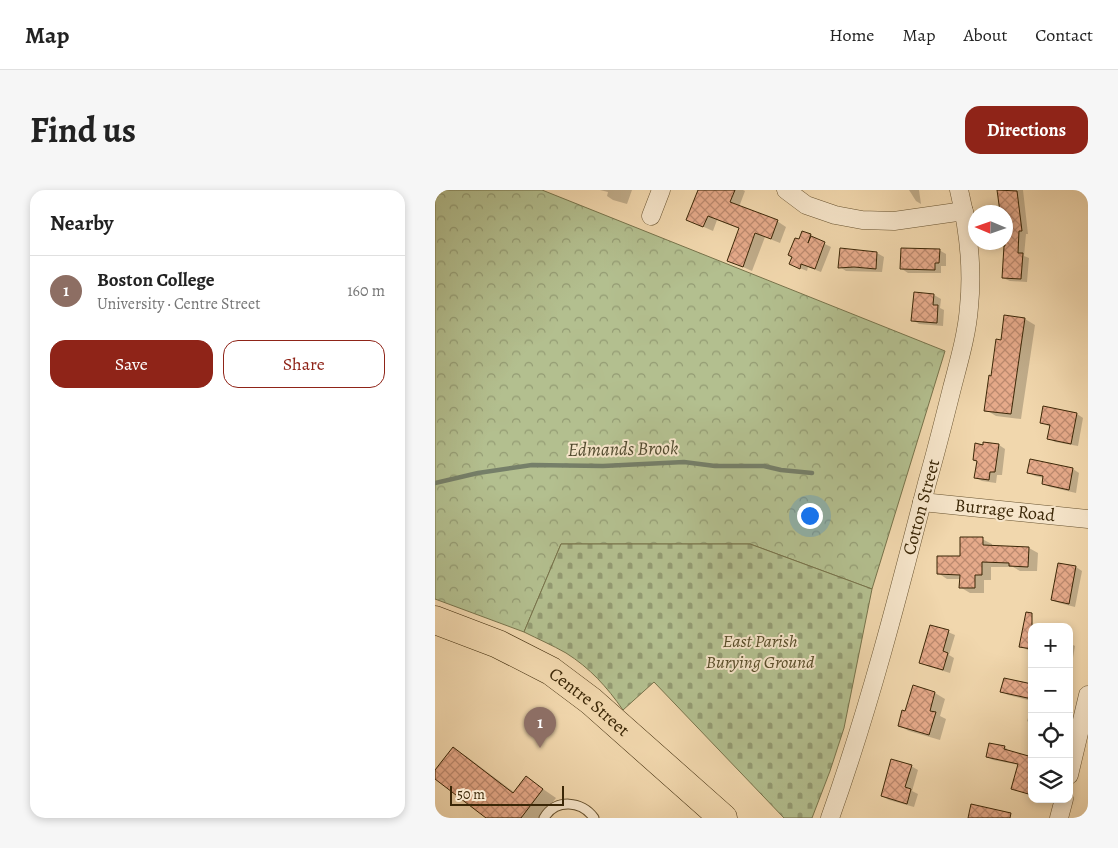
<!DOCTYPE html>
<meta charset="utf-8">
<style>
:root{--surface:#fff;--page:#f6f6f6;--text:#222;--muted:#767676;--line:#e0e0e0;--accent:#8f2418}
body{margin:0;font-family:Alegreya,serif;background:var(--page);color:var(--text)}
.controls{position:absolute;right:15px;bottom:15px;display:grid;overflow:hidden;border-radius:10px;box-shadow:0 2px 8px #0003}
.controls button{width:45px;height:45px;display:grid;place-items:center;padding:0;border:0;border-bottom:1px solid var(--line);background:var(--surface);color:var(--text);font:25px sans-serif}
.compass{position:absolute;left:533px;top:15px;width:45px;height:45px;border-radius:50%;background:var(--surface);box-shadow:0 2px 8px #0003;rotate:272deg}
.scale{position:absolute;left:15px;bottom:12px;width:114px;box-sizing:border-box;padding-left:5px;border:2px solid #3b2707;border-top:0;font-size:14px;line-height:18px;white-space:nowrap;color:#3b2707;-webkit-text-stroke:4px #f6e5ca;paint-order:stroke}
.you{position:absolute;left:374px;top:325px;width:18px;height:18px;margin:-12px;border:4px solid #fff;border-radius:50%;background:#1a73e8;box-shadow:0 0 0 8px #1a73e833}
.badge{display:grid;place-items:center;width:32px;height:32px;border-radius:50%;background:var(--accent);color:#fff;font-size:16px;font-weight:700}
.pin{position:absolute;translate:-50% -41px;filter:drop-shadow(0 1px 2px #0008)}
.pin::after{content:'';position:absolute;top:26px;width:18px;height:15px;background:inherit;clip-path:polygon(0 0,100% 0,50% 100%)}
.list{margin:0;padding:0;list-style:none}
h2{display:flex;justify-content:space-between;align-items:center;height:65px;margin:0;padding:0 20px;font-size:21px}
h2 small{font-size:16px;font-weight:400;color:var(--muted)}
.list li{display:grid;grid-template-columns:32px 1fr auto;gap:15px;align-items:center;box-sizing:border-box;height:70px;padding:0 20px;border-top:1px solid var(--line)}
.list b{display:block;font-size:19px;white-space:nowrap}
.list p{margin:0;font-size:16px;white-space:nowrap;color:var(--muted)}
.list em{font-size:16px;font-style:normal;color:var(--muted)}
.actions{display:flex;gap:10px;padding:15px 20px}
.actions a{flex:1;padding:11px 0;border:1px solid var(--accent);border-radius:15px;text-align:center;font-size:18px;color:var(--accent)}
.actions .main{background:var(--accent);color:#fff}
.icon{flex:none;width:28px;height:28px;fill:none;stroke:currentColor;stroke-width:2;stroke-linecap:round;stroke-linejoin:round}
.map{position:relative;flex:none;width:653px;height:628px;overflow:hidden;border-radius:15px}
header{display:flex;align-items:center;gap:30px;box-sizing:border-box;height:70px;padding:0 25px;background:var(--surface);border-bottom:1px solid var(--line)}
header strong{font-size:24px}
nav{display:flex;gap:28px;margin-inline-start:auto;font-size:18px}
.intro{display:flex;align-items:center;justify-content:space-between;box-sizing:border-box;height:120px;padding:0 30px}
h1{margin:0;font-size:35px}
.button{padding:12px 22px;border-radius:15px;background:var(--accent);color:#fff;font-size:18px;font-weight:700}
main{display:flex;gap:30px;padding:0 30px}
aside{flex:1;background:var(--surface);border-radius:15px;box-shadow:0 2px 8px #0003}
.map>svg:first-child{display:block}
.forest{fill:url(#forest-crowns);stroke:#77734b}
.cemetery{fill:url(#cemetery-stones);stroke:#77734b}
.shadow{fill:#0003}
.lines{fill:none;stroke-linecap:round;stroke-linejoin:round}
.stream{stroke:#757f69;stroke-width:4.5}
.building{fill:url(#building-cross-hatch);stroke:#3b2707}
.service-casing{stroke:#685330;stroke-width:11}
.minor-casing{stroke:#685330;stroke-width:19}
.primary-casing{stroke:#3b2707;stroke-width:29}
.service{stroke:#f6e5ca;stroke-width:9}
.minor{stroke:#f6e5ca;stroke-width:18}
.primary{stroke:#f1d7ad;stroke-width:28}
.labels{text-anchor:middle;stroke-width:4;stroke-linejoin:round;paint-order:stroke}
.street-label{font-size:18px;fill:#3b2707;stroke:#f6e5ca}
.park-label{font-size:18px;font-style:italic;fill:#594d29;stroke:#f6e5ca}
.water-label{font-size:19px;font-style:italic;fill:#534c30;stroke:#f6e5ca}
</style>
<header>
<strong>Map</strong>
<nav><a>Home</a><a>Map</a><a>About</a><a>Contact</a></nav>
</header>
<div class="intro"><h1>Find us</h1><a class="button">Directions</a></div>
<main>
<aside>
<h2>Nearby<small></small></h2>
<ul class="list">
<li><span class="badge" style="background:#8d6e63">1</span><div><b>Boston College</b><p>University · Centre Street</p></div><em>160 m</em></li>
</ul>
<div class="actions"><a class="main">Save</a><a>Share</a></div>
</aside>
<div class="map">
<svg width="653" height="628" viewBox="0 0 653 628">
<defs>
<pattern id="forest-crowns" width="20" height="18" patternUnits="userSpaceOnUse" patternTransform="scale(1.25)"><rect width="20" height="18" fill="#b3bf8f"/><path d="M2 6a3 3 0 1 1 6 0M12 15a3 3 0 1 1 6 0" fill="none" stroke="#939b73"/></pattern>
<pattern id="cemetery-stones" width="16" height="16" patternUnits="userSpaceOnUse" patternTransform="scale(1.25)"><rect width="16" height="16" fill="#b3bf8f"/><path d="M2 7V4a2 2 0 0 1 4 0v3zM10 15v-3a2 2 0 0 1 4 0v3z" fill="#939b73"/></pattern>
<pattern id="building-cross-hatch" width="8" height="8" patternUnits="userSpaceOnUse" patternTransform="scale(1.25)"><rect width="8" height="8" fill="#e6aa8a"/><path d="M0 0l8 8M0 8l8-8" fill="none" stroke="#bc8a6f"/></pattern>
</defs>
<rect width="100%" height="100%" fill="#f1d7ad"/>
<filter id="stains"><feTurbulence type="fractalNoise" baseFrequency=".004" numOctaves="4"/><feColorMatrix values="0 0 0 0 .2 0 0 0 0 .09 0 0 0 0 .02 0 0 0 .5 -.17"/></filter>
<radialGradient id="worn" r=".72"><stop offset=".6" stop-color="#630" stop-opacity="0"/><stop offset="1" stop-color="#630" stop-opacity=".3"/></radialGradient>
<path class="forest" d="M0,0H107L510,161L437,399L315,354H126L89,442L0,409Z"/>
<path class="cemetery" d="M126,354H315L437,399L409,538L395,581L377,628H349L219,492L188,520C172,497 155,478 131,463C117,455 103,449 89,442Z"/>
<g class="shadow">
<path d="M165,0H197L192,14L178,10L172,6L173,2Z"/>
<path d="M264,0H308L310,1L304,17L342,31L351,37L345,53L330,47L317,81L294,71L305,39L282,30L278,41L253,30Z"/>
<path d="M474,0H484L486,14L481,11Z"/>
<path d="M563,0H588L593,44H591L589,66L594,68L592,92L575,91L568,88L570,22H566Z"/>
<path d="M367,43L396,57L386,82L373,77L372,81L355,74Z"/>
<path d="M504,60L511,64V76H506V83H473L467,79Z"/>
<path d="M442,63L449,67L447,82L411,81L405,77Z"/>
<path d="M480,103L499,105L506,109L505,118L509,120L508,136L484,134L478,130Z"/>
<path d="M570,127L590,129L600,135L586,229L561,226L551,220L567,152Z"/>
<path d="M642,224L648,228L643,256L620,252L614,248L616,237L606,233Z"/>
<path d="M564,255L570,259L567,285H562L561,293L547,291L541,288L543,272L539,269Z"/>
<path d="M638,279L644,283L641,303L615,297L608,294L609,288L600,286L593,282Z"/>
<path d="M547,349L557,354V357L594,358L603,363L602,381H585L578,377H556V390H549V403H535L525,397L526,389H512L503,383L526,367Z"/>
<path d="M641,377L647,381L640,417L624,413L617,410Z"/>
<path d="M513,442L520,445L514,465L519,468L515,483L492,476L486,472Z"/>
<path d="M597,444V462L585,456Z"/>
<path d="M634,453L640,456L635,486H634Z"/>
<path d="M479,497L500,503L510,509L505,526L511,529L505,550L474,541L464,536L471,523Z"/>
<path d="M597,499V511L573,505L567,502Z"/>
<path d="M597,516V534L592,531Z"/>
<path d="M570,557L575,562L597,569V606L577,598L584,575L558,570L552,567Z"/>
<path d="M18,559L31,566L80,603L92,588L121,608L105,628H54L0,587V582Z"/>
<path d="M476,576L483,580L477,601L483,604L479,617L454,610L447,606Z"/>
</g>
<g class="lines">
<path class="stream" d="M0,293L43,283L97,275L168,276L249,272L280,276H329L346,280L377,283"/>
</g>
<g class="building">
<path d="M263,0H300L295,12L343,30L336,49L320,43L308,77L292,71L304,38L273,26L268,37L251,30Z"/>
<path d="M562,0L582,1L587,41H584L583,63H588L586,89L567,88L569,56H570V22H565Z"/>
<path d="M367,41L376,44L373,53L376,46L390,52L380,79L366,74L365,79L354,74L357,67L353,65L360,48L364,49Z"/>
<path d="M405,58L442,62L441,79L419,77L403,78Z"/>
<path d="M466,58L505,59L504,73H500V80L465,79Z"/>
<path d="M479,102L499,104L498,115H503L502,133L476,131Z"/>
<path d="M569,125L590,128L576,224L549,221L554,185L556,186L561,149L566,150Z"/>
<path d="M608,216L642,223L636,254L612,249L615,235L605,233Z"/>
<path d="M548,252L564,254L560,282H555L554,290L539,288L542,271L538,270L540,253L548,255Z"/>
<path d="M595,269L638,278L634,300L607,294L608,286L592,283Z"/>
<path d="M525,347H548V355L594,357L593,377L574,376V373L547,372V385H540V398H524L525,385L502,384V366H525Z"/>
<path d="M623,373L641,376L634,414L616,410Z"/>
<path d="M591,422L597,423V459L584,457Z"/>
<path d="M495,435L514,440L508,461L513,463L508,480L484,473Z"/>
<path d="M569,488L597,494V509L565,502Z"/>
<path d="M478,495L500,502L495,521L501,522L494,545L463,536L467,520L470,521Z"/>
<path d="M554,553L570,556L569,559L597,567V605L576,599L583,574L551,567Z"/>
<path d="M18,557L78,603L91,586L108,599L86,628H51L0,589V580Z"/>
<path d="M456,569L477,575L470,597L476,599L472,614L446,606Z"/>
<path d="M536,614L576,623L575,628H533Z"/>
</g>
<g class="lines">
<defs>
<path id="service" d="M109,628C121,608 147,611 159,628"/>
<g id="minor">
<path d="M351,0L371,15L400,25L427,30L459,31L529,21"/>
<path d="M216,26L226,0"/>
<path d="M487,312L653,329"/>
<path d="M634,585L653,505"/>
<path d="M395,628C434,519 463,406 492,293C501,262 509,230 517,198C524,171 532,144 534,117C538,78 533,37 524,0"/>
<path d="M624,628L629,609"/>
</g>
<g id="primary">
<path id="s1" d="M0,430L63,454L116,481L156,511L288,628"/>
</g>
</defs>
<use href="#service" class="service-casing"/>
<use href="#minor" class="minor-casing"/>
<use href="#primary" class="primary-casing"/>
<use href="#service" class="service"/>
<use href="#minor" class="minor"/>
<use href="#primary" class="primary"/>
</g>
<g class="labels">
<g class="street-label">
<text transform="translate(486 317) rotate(-75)" y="6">Cotton Street</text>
<text transform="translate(570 320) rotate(6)" y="6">Burrage Road</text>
<text dy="6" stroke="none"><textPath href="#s1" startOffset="176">Centre Street</textPath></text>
</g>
<g class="park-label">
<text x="325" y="457">East Parish<tspan x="325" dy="21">Burying Ground</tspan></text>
</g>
<g class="water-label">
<text transform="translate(188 258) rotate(-1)" y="7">Edmands Brook</text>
</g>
</g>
<rect width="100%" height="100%" filter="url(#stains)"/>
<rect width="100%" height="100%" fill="url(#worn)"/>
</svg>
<div class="controls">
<button>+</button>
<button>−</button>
<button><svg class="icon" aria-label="locate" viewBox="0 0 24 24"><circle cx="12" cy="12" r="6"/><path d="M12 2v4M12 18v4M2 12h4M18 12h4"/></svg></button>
<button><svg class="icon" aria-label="layers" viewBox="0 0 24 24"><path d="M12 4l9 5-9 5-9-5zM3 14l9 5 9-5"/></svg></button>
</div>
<svg class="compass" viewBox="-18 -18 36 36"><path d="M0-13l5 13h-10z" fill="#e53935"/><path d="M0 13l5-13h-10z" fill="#767676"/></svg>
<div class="scale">50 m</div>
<div class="you"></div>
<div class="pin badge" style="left:105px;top:558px;background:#8d6e63">1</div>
</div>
</main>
